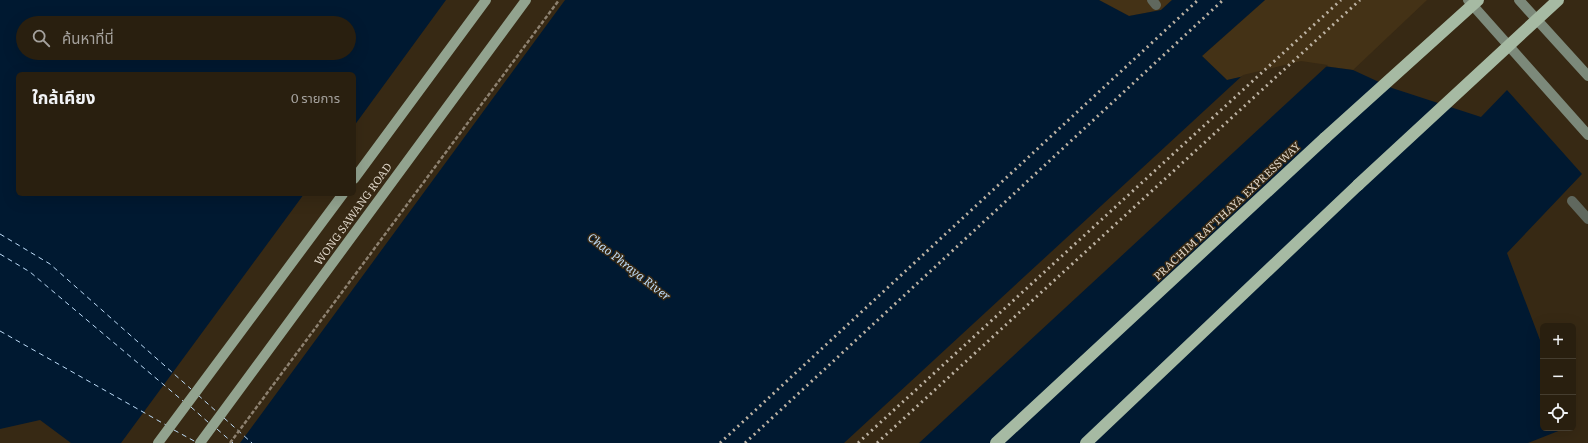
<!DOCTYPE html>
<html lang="th">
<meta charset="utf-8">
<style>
:root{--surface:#291f0f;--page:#352c1d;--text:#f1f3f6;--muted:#a5a29e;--line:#453d2f}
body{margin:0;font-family:Literata,"Noto Sans Thai",serif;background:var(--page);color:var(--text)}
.controls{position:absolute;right:12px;bottom:12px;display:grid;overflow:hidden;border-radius:6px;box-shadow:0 4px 16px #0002}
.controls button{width:36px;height:36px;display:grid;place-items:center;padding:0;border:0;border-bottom:1px solid var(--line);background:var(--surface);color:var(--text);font:20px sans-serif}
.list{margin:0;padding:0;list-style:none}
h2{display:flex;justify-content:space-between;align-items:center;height:52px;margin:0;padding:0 16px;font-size:17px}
h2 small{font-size:13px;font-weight:400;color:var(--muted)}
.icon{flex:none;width:22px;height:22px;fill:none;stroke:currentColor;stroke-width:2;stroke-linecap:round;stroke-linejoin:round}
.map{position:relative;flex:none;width:1588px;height:443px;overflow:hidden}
.search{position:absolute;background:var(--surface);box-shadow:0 4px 16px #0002;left:16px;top:16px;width:340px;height:44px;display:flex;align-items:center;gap:10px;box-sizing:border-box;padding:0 14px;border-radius:22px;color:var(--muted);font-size:15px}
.panel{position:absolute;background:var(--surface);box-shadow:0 4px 16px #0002;left:16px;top:72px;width:340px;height:124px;border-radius:6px}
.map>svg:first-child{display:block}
.built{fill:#443216}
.water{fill:#001931;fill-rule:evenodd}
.pier{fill:#372914}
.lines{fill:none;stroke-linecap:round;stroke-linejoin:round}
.ferry{stroke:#bddbf7;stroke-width:1;stroke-dasharray:5 4;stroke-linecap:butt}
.path{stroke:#8d8170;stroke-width:2.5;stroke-dasharray:4 2;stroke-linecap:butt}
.service{stroke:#60685e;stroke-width:10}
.secondary{stroke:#7c897a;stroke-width:10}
.primary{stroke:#92a38f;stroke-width:10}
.motorway{stroke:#a6baa3;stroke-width:12}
.rail{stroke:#bdb3a4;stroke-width:3;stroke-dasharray:2 4;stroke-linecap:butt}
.motorway-bridge{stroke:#a6baa3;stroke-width:12}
.labels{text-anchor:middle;stroke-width:3;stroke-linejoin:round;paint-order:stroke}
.street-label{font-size:11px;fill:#ded5c8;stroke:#372914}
.water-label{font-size:12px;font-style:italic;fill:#bddbf7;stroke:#372914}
</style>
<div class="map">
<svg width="1588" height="443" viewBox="0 0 1588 443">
<rect width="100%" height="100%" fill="#372914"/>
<g class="built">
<path d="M1099,0H1172L1161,10L1129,16Z"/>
<path d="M1265,0H1427L1353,70L1301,63L1227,80L1202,56Z"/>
</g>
<path class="water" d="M0,0H1099L1129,16L1161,10L1172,0H1265L1202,56L1227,80L1301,63L1353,70L1392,88L1481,117L1507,90L1582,174L1507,253L1543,348V428H1566L1528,443H71L40,420L0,429ZM23,23H349V53H23ZM18,74H354V194H18Z"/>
<g class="pier">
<path d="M446,0H565L240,443H121L304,194H354V126Z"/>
<path d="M1301,61L1328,65L919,443H844L1243,75Z"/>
</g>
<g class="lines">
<g class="ferry">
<path d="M0,234L50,264L191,389"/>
<path d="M0,254L30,272L183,401"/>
<path d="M0,331L166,425"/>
<path d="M198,395L217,412"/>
<path d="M191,407L209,423"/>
<path d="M224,418L252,443"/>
<path d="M217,429L233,443"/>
<path d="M174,430L196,442"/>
</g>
<path class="path" d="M230,443L559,0"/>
<g class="service">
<path d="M1152,0L1156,5"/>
<path d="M1572,201L1588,219"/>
</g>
<g class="secondary">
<path d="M1468,0L1588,135"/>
<path d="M1519,0L1588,76"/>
</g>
<g class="primary">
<path d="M354,179L486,0"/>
<path d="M158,443L343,194"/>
<path d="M200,443L526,0"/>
</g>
<g class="motorway">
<path d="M996,443L1325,138"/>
<path d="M1086,443L1358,185"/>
</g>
<g class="rail">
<path d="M720,443L1198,0"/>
<path d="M745,443L1223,0"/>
<path d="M858,443L1341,0"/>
<path d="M877,443L1360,0"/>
</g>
<g class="motorway-bridge">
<path d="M1325,138L1478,0"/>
<path d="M1358,185L1558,0"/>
</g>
</g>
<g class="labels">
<g class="street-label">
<text transform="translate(1227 211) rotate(-43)" y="4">PRACHIM RATTHAYA EXPRESSWAY</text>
<text transform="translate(353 214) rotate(-54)" y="4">WONG SAWANG ROAD</text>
</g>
<g class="water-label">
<text transform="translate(629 267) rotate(38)" y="4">Chao Phraya River</text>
</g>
</g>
</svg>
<div class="controls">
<button>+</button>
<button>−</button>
<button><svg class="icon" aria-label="locate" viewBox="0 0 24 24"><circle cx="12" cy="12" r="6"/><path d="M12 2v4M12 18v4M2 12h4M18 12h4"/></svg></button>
</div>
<div class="search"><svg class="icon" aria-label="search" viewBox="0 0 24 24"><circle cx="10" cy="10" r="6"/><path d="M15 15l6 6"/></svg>ค้นหาที่นี่</div>
<section class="panel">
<h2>ใกล้เคียง<small>0 รายการ</small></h2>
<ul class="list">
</ul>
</section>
</div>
